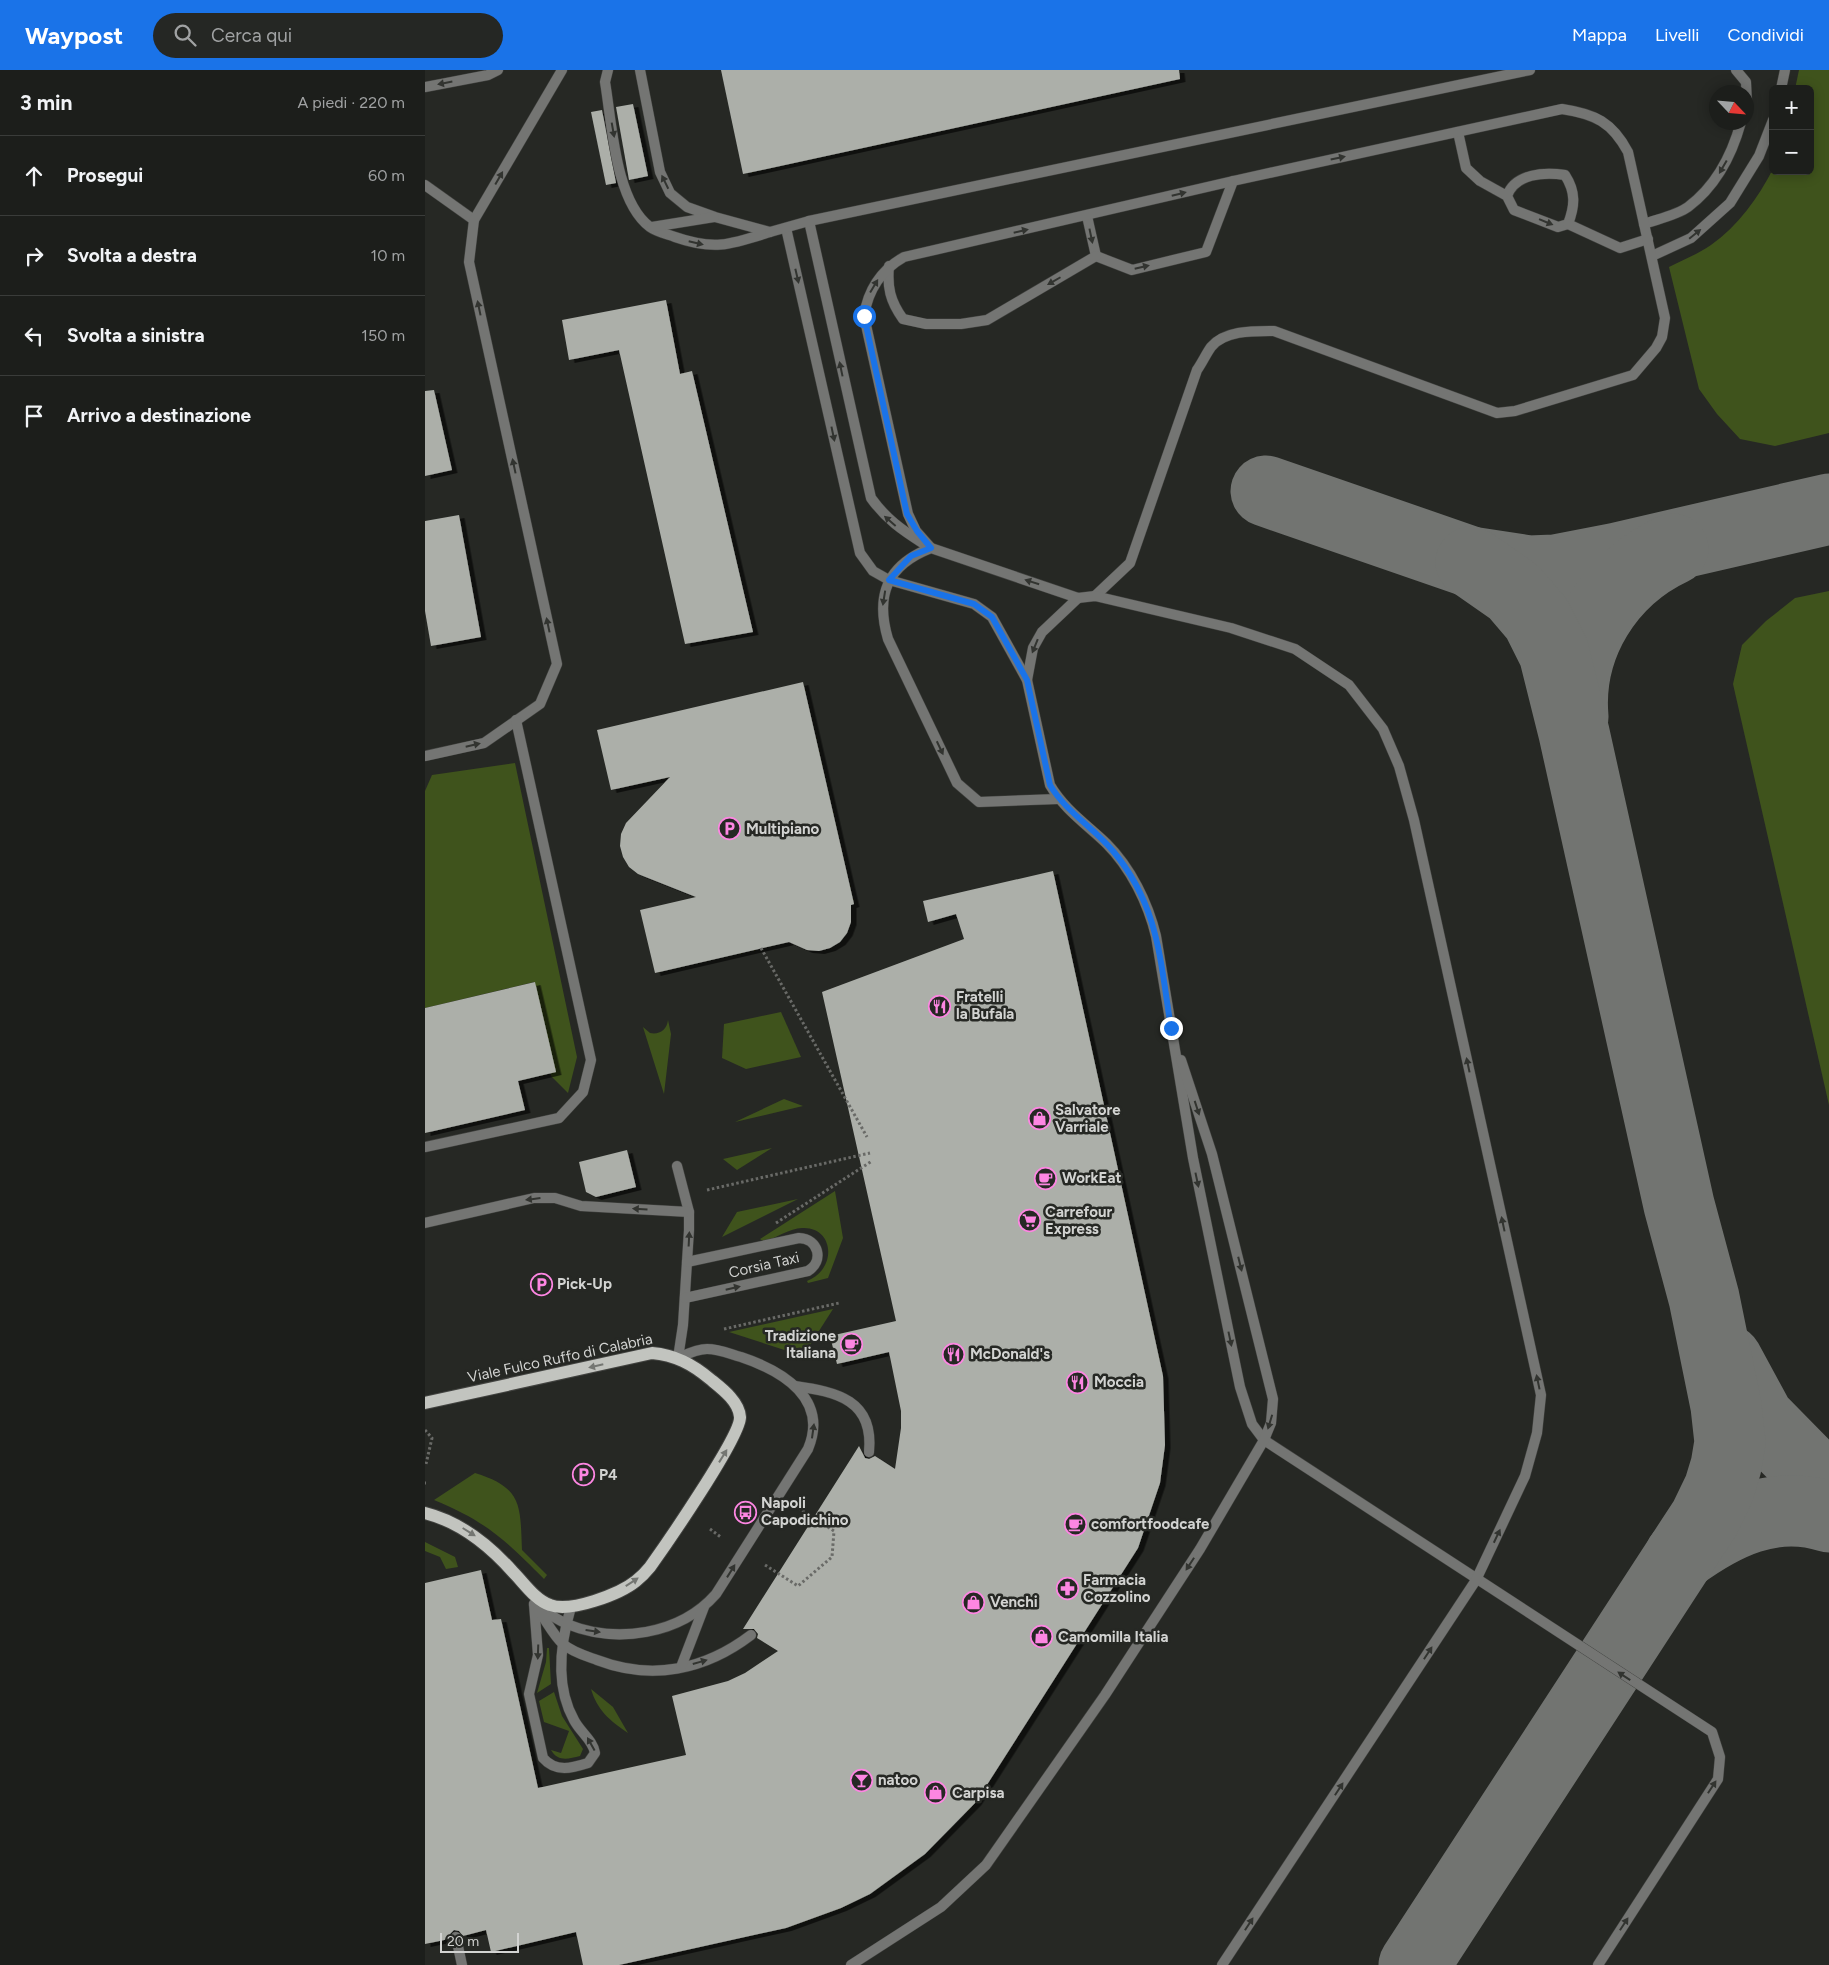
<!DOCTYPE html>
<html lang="it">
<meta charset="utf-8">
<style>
:root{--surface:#1c1e1b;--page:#252724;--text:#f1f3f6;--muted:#a0a2a3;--line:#3a3c3a;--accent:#1a73e8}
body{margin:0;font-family:Figtree,sans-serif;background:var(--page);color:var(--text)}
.controls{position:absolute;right:15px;top:15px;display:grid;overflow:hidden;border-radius:8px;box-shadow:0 2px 12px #0003}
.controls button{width:45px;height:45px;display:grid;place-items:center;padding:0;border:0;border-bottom:1px solid var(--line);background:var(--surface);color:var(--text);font:25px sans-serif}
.compass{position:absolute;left:1284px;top:15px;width:45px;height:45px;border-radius:50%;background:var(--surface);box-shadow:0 2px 12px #0003;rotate:116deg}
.scale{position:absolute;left:15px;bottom:12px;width:79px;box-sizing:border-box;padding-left:5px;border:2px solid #d2d3d1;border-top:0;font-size:14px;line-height:18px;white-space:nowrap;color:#d2d3d1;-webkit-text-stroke:4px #262824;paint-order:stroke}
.stop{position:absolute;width:15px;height:15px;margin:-11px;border:4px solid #1a73e8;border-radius:50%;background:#fff}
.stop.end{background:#1a73e8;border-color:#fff;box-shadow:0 1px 5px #0008}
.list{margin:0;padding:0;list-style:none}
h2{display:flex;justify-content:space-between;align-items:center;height:65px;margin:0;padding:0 20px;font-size:21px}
h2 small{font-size:16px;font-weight:400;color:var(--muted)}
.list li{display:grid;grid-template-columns:32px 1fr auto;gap:15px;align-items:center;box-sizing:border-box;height:80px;padding:0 20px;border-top:1px solid var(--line)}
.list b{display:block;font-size:19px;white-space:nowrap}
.list em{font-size:16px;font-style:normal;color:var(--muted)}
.icon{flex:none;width:28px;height:28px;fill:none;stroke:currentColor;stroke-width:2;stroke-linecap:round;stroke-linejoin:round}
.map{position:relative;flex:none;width:1404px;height:1895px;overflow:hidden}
header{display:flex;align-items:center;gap:30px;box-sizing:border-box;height:70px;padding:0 25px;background:var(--accent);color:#fff}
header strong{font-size:24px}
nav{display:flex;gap:28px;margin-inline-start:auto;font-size:18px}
.search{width:350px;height:45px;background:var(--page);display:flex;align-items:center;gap:12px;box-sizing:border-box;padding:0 18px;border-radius:28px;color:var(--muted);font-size:19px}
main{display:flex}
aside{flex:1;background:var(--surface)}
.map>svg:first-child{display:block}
.green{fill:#3f531c}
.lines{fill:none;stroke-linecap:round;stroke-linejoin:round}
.taxiway{stroke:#727471;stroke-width:71}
.building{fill:#acafa9;filter:url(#shadow)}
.lane-casing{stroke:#424340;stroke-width:11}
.primary-casing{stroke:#424340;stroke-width:14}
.path{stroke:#696a67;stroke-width:3;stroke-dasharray:2.5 2.5;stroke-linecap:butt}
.lane{stroke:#747573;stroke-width:10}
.primary{stroke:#c2c4bf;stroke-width:12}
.oneway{fill:#323430}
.oneway2{fill:#747672}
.route{stroke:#1a73e8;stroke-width:6}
.labels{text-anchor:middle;stroke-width:5;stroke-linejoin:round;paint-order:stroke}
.poi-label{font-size:15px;font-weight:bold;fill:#d2d3d1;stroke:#262824;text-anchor:start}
.street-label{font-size:15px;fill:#d2d3d1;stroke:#262824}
</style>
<header>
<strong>Waypost</strong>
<div class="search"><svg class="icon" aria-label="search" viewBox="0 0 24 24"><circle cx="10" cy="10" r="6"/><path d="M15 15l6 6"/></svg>Cerca qui</div>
<nav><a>Mappa</a><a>Livelli</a><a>Condividi</a></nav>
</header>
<main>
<aside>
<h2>3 min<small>A piedi · 220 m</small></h2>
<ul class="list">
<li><svg class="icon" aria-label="ahead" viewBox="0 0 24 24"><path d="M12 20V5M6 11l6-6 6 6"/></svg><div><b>Prosegui</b></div><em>60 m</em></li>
<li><svg class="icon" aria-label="right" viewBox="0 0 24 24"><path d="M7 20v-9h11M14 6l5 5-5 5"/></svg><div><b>Svolta a destra</b></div><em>10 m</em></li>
<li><svg class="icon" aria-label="left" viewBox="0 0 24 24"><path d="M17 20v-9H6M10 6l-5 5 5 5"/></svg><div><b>Svolta a sinistra</b></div><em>150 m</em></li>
<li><svg class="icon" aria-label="arrive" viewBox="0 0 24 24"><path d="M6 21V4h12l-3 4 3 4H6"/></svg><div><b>Arrivo a destinazione</b></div></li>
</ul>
</aside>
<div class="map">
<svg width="1404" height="1895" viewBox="0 0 1404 1895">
<defs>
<filter id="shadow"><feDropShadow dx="5.5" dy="3" stdDeviation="0" flood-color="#0009"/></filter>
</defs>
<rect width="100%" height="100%" fill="#262824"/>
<g class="green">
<path d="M1374,0H1404V363L1350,376L1315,369L1292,344L1274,319L1244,197C1258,190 1273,184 1286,175C1313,156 1333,128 1348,99V101H1385V19H1370Z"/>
<path d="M1404,521V1035L1308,614L1317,575L1341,551L1370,528Z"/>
<path d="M90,693L152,987L143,1023L126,1006L121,959L109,912L0,938V721L7,705Z"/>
<path d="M356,942L376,987L321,999L297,988L299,954Z"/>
<path d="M243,950L246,964L239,1024L218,957L225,963C234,965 242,960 243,950Z"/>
<path d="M359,1029L378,1036L310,1052Z"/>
<path d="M347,1078L312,1100L298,1089Z"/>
<path d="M410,1121L418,1168L403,1208L383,1213L382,1211C413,1199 409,1156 377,1158C365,1158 351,1168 339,1172L335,1169Z"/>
<path d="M373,1129L297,1167L312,1142Z"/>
<path d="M408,1239L378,1286L304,1262Z"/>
<path d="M50,1403C98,1418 95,1435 97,1480L122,1505L119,1509C79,1469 62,1452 9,1430Z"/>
<path d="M0,1472L30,1487L33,1497L21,1499L15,1487L0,1481Z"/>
<path d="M122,1578H124L126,1614L112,1623L121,1592Z"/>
<path d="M166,1619L188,1637L203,1663C185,1651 172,1640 166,1619Z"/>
<path d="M129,1622L137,1646L158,1679L155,1686C143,1689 133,1692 126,1680L136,1683L144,1661L119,1652L114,1631Z"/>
</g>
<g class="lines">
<g class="taxiway">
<path d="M841,421L1046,492L1104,501L1130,500L1192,488L1404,439"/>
<path d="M1148,647C1142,575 1184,509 1248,479"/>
<path d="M1302,1290L1334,1349L1404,1420"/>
<path d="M1255,1486C1299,1454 1348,1429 1404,1447"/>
<path d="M989,1895L1280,1448L1294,1419L1301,1396L1305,1372L1301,1336L1279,1228L1254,1135L1149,663L1129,583L1112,549L1089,522L1046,492"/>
</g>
</g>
<g class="building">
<path d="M296,0H754L755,9L318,104Z"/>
<path d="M208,34L223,106L204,110L191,37Z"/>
<path d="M177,40L191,113L181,115L166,42Z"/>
<path d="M241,230L255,304L267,301L328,562L260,574L194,280L144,290L137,250Z"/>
<path d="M9,320L27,400L0,406V321Z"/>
<path d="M34,445L56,567L6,576L0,541V451Z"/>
<path d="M378,612L429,834L426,835V852L422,863L415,872L405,878L394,881L382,880L364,872L230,903L215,840L271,827L213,804L204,797L198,787L195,776L196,764L201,753L245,707L186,720L172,660Z"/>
<path d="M628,801L738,1306L740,1375L735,1413L713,1478L551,1732L500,1784L445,1824L416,1838L361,1858L194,1895H158L151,1862L66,1882L61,1860L38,1866L34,1861L29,1860L25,1864L24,1869L0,1874V1513L56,1500L67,1550L76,1549L113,1718L261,1685L247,1626L303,1611L320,1603L353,1581L332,1568L333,1564L329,1559H318L434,1376L440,1388L444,1389L450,1386L470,1399L476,1358V1341L464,1282L412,1294L405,1266L471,1251L397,922L539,869L531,844L503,852L498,831Z"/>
<path d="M110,912L131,1002L93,1011L100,1040L0,1063V938Z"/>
<path d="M202,1080L211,1117L171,1127L161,1122L154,1092Z"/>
</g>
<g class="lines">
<defs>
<g id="lane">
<path d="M183,0L180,12C187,53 190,131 225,157C232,162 242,164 250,167C290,181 307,174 345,162L290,147L262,137L245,123L235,102L215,0"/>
<path d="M1311,0L1321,12L1322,34"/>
<path d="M0,17L63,5L73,0"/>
<path d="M1356,19L1360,0"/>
<path d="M1033,62L1041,98L1055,111L1082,126L1089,140L1133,157L1143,154C1150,136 1151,122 1140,105C1120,102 1090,103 1082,126"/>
<path d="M0,115L49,150"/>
<path d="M662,146L671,186"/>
<path d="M384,151L446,428C461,449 477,460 499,474"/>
<path d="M1143,154L1195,178L1223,169"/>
<path d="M1219,154C1233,149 1252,145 1263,137C1291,116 1307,85 1316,52"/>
<path d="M227,157L289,147"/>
<path d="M361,158L435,483L448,501L464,510L549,534L567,547L602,610L625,715C639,739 661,754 681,773C706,798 723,833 731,866L768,1088L815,1317L827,1354L839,1370L1287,1662L1295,1687L1293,1709L1173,1895"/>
<path d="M345,162L384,151L1105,0"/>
<path d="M671,186L707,200L781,182L808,111"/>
<path d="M1227,186L1266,168L1305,133L1334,86L1348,50"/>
<path d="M464,196C462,217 465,231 478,249L501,254H536L562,250L671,186"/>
<path d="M506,478L491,461L483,444L439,246C443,220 456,200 479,187L808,111L1137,39C1170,44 1187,52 1203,82L1240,248L1237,267L1231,278L1208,305L1090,341L1072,343L849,261C829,261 800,260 786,277C781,284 777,293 772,300L705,493L670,526"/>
<path d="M602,610L608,578L617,562L653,528"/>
<path d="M0,686L59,673L115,634L132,594L44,192L49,150L137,0"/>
<path d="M633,729L554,732L532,713L463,569C450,525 462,495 506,478L653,528L670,526L806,558L870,579L924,615L958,659L974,696L989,750L1116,1325L1112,1363L1100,1406L1051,1510L797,1895"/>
<path d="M0,1077L134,1048L158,1022L166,990L91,650"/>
<path d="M252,1096L264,1142V1160L258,1255L253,1288"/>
<path d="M0,1153L109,1128H130L156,1136L264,1142"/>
<path d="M260,1228L383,1201C399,1191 394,1169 374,1168L262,1192"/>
<path d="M370,1316C412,1322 449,1330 444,1382"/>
<path d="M109,1534C120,1541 130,1549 142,1554C191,1574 255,1565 291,1524L383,1379C404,1329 358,1301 316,1287C305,1284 294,1279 282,1279C272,1279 262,1284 253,1288"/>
<path d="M109,1534L113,1585L104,1624L118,1688C131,1703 147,1698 163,1693L170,1683C168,1670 155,1662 149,1650C130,1616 135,1574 146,1537"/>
<path d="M113,1540C121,1550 128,1565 138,1574C147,1582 161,1586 172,1590C227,1611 280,1600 326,1565"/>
<path d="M256,1597L279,1537"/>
<path d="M31,1867L37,1895"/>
<path d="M426,1895L516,1837L561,1795L680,1625L775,1479L839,1370L846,1353L848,1329L787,1084L756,990"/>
</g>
<path id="primary" d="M0,1333L227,1283C250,1285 267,1294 285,1309C296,1318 314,1331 315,1347C316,1366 240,1476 225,1497C221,1502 216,1507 211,1511C195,1524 145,1543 125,1535C110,1530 99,1513 88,1502C64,1475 36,1452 0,1443"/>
</defs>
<use href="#lane" class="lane-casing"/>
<use href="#primary" class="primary-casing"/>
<g class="path">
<path d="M336,878L442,1067"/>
<path d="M282,1120L445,1083"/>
<path d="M351,1153L447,1091"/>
<path d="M299,1259L414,1233"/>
<path d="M0,1360L7,1368L1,1394"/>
<path d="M0,1413H1"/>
<path d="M285,1459L297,1468"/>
<path d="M340,1495L373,1516L407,1487L409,1461L375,1439"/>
</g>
<use href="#lane" class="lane"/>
<use href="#primary" class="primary"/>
</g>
<defs><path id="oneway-solid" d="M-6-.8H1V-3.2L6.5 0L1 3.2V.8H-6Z" transform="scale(1.25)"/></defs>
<g class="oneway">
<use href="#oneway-solid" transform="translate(20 13) rotate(169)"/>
<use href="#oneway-solid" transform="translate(188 60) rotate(80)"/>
<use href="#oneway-solid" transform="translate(913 88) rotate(-12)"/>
<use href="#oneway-solid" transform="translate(1298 97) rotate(120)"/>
<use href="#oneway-solid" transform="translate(74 108) rotate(-60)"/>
<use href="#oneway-solid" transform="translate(240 112) rotate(-116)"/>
<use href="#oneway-solid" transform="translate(754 124) rotate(-14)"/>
<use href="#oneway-solid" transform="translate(1121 152) rotate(22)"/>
<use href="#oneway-solid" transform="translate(596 161) rotate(-13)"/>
<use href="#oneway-solid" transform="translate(1270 164) rotate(-39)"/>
<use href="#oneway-solid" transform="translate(666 166) rotate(78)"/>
<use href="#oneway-solid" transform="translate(271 173) rotate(13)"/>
<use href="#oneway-solid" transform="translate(717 197) rotate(-13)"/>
<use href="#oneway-solid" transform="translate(372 206) rotate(77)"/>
<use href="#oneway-solid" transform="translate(629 211) rotate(150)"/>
<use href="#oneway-solid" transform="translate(449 216) rotate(-59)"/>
<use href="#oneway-solid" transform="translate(54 238) rotate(-102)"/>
<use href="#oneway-solid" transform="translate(416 299) rotate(-102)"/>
<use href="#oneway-solid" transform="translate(408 364) rotate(78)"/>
<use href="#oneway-solid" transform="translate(89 396) rotate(-102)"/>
<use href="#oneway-solid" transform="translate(465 451) rotate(-139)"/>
<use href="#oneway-solid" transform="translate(607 512) rotate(-162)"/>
<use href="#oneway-solid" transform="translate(459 528) rotate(99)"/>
<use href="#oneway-solid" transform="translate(123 555) rotate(-102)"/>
<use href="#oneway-solid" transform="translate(610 576) rotate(112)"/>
<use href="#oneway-solid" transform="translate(48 675) rotate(-13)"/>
<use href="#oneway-solid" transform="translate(515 678) rotate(65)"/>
<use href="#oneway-solid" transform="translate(1043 995) rotate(-102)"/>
<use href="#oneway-solid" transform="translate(772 1038) rotate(72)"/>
<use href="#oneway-solid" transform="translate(772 1110) rotate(78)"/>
<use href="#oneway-solid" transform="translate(108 1129) rotate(173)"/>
<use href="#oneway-solid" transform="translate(215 1139) rotate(-177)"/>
<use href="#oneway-solid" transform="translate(1078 1154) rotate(-102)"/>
<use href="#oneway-solid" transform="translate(264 1169) rotate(-87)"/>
<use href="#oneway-solid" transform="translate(815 1194) rotate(76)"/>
<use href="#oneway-solid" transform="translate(308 1218) rotate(-13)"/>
<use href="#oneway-solid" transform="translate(805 1269) rotate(78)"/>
<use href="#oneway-solid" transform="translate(1113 1312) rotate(-102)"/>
<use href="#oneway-solid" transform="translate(845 1352) rotate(107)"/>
<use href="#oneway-solid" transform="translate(388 1361) rotate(-82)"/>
<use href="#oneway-solid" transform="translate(1072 1466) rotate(-65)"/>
<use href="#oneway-solid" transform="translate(765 1494) rotate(123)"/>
<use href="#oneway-solid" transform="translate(306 1501) rotate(-58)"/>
<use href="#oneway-solid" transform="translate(168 1561) rotate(8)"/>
<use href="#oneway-solid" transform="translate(113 1582) rotate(92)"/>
<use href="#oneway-solid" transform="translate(1003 1583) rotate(-57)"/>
<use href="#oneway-solid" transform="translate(275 1592) rotate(-16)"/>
<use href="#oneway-solid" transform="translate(1199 1606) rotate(-147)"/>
<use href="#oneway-solid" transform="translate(166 1674) rotate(-119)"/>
<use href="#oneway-solid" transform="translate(1287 1717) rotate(-57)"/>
<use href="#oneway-solid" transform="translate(914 1719) rotate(-57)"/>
<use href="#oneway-solid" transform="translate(824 1854) rotate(-57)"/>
<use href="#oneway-solid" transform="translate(1199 1854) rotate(-57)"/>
</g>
<g class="oneway2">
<use href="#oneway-solid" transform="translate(171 1296) rotate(167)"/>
<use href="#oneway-solid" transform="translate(298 1386) rotate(-58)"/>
<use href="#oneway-solid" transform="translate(44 1462) rotate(32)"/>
<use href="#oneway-solid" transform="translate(207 1512) rotate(-33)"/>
</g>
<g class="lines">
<path class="route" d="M439,246L482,444L492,461L506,478L486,486L464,510L549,534L567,547L602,610L625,715C641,742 668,757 688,781C734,836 735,890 746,958"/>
</g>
<defs>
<symbol id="parking-ring" viewBox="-11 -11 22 22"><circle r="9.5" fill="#262824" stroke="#fd86e2" stroke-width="1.5"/><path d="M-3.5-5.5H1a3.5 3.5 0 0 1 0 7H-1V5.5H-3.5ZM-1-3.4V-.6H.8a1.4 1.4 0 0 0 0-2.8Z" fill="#fd86e2"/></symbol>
<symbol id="restaurant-ring" viewBox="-11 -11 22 22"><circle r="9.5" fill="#262824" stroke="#fd86e2" stroke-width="1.5"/><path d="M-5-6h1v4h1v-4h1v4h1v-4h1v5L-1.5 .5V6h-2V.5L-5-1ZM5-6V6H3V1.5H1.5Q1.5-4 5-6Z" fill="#fd86e2"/></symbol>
<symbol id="shop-ring" viewBox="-11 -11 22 22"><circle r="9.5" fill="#262824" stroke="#fd86e2" stroke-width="1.5"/><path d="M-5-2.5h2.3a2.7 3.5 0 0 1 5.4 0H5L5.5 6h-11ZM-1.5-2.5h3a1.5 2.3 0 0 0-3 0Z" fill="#fd86e2"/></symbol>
<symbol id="cafe-ring" viewBox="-11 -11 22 22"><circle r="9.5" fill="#262824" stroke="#fd86e2" stroke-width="1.5"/><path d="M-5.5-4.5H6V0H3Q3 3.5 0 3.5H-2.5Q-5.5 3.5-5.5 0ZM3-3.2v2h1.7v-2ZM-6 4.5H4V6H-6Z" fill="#fd86e2"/></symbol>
<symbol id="supermarket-ring" viewBox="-11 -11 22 22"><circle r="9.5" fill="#262824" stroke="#fd86e2" stroke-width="1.5"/><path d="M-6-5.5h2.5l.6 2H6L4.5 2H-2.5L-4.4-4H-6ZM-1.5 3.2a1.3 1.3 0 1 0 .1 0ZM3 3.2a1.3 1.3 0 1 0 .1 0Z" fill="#fd86e2"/></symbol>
<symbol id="bus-ring" viewBox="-11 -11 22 22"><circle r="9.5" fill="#262824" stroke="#fd86e2" stroke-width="1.5"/><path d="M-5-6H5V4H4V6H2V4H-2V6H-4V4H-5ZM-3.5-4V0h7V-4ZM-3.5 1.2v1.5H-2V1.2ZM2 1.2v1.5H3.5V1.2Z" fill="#fd86e2"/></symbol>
<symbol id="pharmacy-ring" viewBox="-11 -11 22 22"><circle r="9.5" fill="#262824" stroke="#fd86e2" stroke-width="1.5"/><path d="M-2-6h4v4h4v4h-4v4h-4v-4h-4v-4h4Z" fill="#fd86e2"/></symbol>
<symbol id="bar-ring" viewBox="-11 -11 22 22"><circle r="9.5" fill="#262824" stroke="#fd86e2" stroke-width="1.5"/><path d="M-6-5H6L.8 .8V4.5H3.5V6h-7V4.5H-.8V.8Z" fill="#fd86e2"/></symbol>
</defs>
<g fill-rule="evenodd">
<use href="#parking-ring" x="292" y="746" width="25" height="25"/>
<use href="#restaurant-ring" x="502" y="924" width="25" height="25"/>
<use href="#shop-ring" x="602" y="1036" width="25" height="25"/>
<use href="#cafe-ring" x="608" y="1096" width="25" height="25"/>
<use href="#supermarket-ring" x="592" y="1138" width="25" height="25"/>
<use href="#parking-ring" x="104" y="1202" width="25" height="25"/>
<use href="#cafe-ring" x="414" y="1262" width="25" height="25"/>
<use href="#restaurant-ring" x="516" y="1272" width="25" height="25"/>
<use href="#restaurant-ring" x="640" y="1300" width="25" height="25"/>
<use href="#parking-ring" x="146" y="1392" width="25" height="25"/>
<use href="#bus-ring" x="308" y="1430" width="25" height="25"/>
<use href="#cafe-ring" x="638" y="1442" width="25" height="25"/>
<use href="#pharmacy-ring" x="630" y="1506" width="25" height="25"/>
<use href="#shop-ring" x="536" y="1520" width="25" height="25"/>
<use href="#shop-ring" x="604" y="1554" width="25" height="25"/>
<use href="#bar-ring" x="424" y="1698" width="25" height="25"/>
<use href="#shop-ring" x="498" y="1710" width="25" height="25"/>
</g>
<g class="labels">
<g class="poi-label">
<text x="321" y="764">Multipiano</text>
<text x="531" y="932">Fratelli<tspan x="531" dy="17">la Bufala</tspan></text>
<text x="630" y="1045">Salvatore<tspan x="630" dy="17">Varriale</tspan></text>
<text x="637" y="1113">WorkEat</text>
<text x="620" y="1147">Carrefour<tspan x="620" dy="17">Express</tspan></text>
<text x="132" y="1219">Pick-Up</text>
<text x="411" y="1271" text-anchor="end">Tradizione<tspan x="411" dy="17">Italiana</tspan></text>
<text x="545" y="1289">McDonald's</text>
<text x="669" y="1317">Moccia</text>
<text x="174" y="1410">P4</text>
<text x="336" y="1438">Napoli<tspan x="336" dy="17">Capodichino</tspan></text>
<text x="666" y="1459">comfortfoodcafe</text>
<text x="658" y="1515">Farmacia<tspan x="658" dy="17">Cozzolino</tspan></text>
<text x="565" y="1537">Venchi</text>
<text x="633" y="1572">Camomilla Italia</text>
<text x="453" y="1715">natoo</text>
<text x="527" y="1728">Carpisa</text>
</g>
<g class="street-label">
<text transform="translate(339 1195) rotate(-13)" y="5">Corsia Taxi</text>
<text transform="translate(135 1288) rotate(-12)" y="5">Viale Fulco Ruffo di Calabria</text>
</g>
</g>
</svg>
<div class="controls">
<button>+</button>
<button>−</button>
</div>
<svg class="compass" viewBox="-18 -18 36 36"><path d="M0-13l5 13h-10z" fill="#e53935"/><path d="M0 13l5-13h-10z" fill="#a0a2a3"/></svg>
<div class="scale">20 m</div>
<div class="stop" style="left:439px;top:246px"></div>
<div class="stop end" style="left:746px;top:958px"></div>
</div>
</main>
